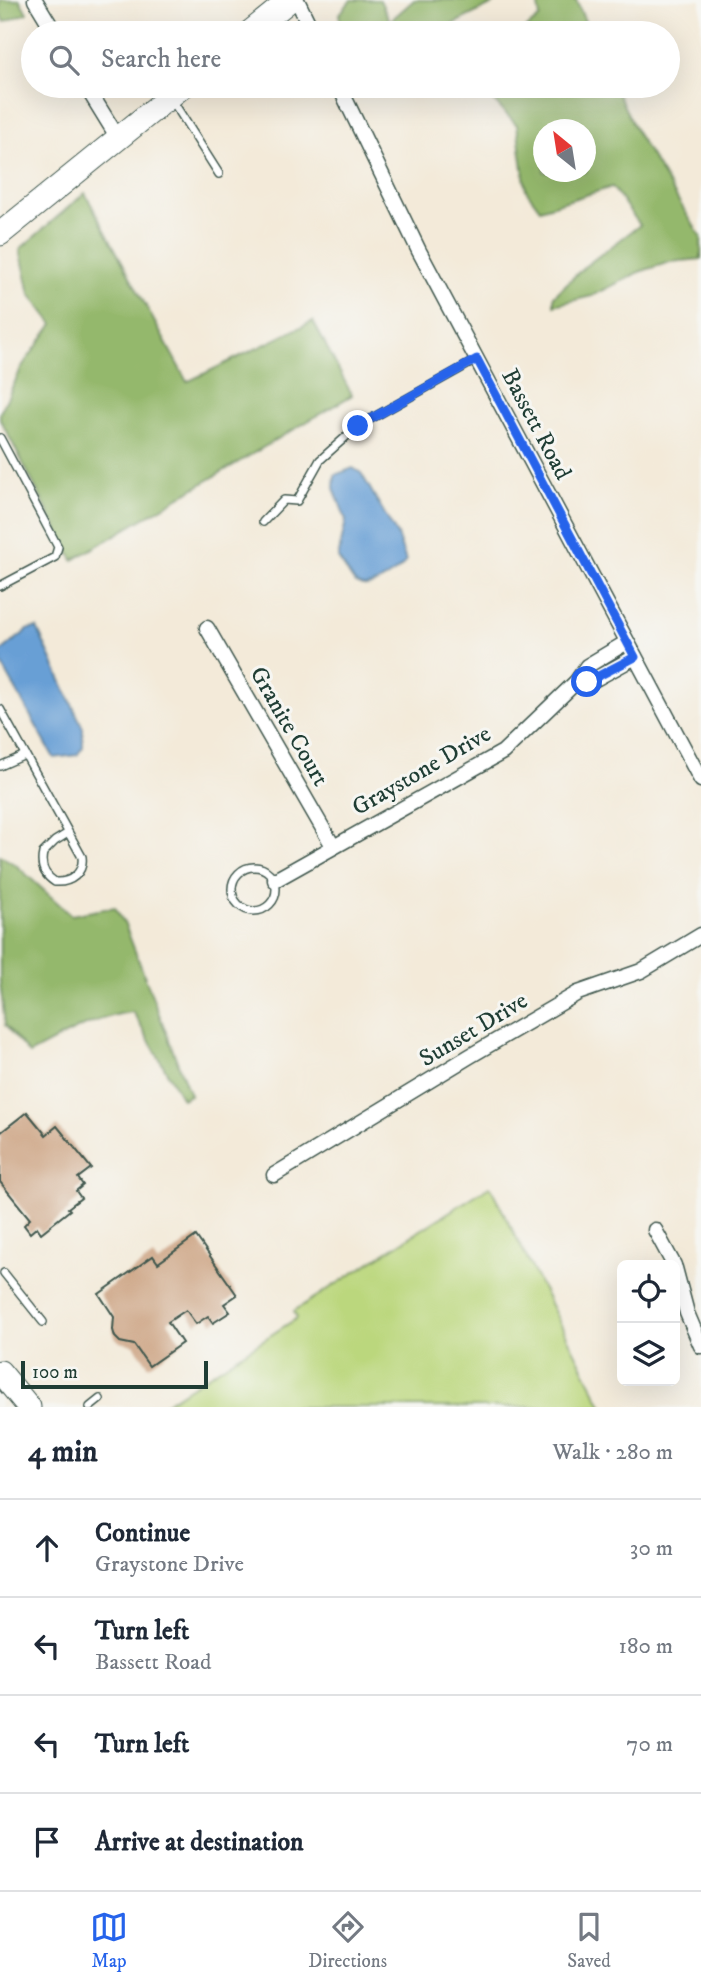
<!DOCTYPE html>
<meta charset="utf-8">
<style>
:root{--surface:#fff;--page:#f6f6f7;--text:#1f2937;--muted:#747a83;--line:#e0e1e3;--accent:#2563eb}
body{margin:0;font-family:"IM FELL DW Pica",serif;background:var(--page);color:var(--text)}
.controls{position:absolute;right:21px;bottom:21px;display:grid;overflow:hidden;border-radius:10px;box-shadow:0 7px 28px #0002}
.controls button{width:63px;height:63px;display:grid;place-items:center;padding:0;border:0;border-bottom:2px solid var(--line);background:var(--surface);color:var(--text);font:35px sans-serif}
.compass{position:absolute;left:533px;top:119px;width:63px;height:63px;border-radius:50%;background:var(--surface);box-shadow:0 7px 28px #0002;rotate:330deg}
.scale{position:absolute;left:21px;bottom:18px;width:187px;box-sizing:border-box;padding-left:7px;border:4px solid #1f3d34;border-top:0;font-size:19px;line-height:24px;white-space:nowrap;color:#1f3d34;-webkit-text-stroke:5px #f6f6f2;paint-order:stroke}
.stop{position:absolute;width:21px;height:21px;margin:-16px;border:5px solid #2563eb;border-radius:50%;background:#fff}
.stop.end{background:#2563eb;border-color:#fff;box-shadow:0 2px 7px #0008}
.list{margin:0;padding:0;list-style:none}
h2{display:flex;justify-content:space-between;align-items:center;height:91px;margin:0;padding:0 28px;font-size:30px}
h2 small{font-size:23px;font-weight:400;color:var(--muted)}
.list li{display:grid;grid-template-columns:46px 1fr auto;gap:21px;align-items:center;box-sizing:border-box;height:98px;padding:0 28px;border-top:2px solid var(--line)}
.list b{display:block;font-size:26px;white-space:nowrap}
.list p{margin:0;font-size:23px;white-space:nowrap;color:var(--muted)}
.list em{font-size:23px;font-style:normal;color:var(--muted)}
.icon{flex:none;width:38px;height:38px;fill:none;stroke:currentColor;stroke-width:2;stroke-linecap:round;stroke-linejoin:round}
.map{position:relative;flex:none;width:701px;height:1407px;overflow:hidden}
.search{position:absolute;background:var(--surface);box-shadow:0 7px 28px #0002;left:21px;right:21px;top:21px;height:77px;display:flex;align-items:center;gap:18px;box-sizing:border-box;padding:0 24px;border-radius:38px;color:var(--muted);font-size:26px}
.sheet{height:483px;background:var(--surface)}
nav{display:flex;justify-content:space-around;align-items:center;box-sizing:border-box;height:98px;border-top:2px solid var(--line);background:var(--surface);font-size:19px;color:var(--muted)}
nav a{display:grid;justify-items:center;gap:4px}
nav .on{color:var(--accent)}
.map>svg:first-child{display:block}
.green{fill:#bbd77d;stroke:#6d8a58;stroke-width:2}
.forest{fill:#94b86c;stroke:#5a7a50;stroke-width:2;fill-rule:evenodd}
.water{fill:#689fd5;stroke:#446e84;stroke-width:2}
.building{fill:#cca382}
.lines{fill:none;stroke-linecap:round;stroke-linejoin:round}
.service-casing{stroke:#3f574d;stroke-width:10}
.minor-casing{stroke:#3f574d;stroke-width:17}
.primary-casing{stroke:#3f574d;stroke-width:25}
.service{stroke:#fff;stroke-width:7}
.minor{stroke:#fff;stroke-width:14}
.primary{stroke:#fff;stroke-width:23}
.route{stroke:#2563eb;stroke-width:9}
.labels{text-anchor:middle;stroke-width:6;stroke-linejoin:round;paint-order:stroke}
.street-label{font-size:24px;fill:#1f3d34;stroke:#f6f6f2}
</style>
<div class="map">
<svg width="701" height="1407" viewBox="0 0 701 1407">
<rect width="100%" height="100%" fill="#f6f6f2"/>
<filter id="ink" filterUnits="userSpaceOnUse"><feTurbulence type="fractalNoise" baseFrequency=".0143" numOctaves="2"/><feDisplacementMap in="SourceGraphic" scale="14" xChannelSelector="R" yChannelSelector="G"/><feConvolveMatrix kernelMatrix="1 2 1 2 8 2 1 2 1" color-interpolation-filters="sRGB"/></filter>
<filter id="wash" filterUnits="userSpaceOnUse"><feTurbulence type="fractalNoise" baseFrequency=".00686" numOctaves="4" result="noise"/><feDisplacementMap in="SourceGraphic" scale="28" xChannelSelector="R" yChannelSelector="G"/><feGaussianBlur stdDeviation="1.57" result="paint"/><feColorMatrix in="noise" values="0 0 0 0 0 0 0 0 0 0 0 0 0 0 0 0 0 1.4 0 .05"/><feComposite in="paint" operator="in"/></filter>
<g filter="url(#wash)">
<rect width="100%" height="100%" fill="#f3ead9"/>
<path class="green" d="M490,1186L603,1407H160L297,1318L294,1311Z"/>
<g class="forest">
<path d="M0,0H20L27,13L5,22L0,13Z"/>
<path d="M351,0H380L390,21L414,0H501L435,33H344L339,15Z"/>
<path d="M537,0H576L590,33H521L540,17Z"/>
<path d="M479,86H614L639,137L701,237V259L670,262L639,272L592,296L554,305V296L584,267L640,225L612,187L540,209L526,190L517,125ZM544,130H586V172H544Z"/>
<path d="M85,193L187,382L313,321L352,395L73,560L0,419V413L23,365L53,324L30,294L20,249Z"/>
<path d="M0,855L17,866L71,915L115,907L125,925L190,1095L182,1099L133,1012C95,1016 62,1037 29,1054L5,1025L0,981Z"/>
</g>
<g class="water">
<path d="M353,468L361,473L397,535L406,561C401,570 377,585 366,586C362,587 359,584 355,583L338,558L346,520L334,488L335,475Z"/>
<path d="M37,628L83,728V747L77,755L54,758L1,663L0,652L29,629Z"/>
</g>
<g id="blocks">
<g class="building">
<path d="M27,1112L46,1135L57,1126L91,1168L78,1178L83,1185L76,1191L81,1198L68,1208L70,1210L41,1233L37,1227L30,1233L24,1225L30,1219L0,1182V1133Z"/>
<path d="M196,1236L237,1295L224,1304L230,1312L213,1323L208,1316L196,1324L186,1310L168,1322L182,1343L149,1366L134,1345L120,1342L115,1337L113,1330L114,1317L99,1294L153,1256L158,1263Z"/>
</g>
</g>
</g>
<g filter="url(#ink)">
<use href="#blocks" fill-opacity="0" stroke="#3f574d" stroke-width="2"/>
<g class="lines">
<defs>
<g id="service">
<path d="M172,100L219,174"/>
<path d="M0,438L58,547L55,557L0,586"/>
<path d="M263,522L284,500L297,501L320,460L358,426L476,360"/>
<path d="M0,709L82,857C84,873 71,883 55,882C44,875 40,866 43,853L55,841L68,833"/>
<path d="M0,766L25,755"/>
<circle cx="254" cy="889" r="22"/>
<path d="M4,1273L43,1322"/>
<path d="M90,1407L100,1399"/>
</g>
<g id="minor">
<path d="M35,0L55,33"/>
<path d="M297,0L313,33"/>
<path d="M86,86L118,138"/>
<path d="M339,86L419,251L701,780"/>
<path d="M207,628L333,846"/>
<path d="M576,682L588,683L635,657"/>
<path d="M275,880L503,752L576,682L587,666L627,642"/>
<path d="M274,1175L470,1056L578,993L641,971L701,935"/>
<path d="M655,1230L674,1265"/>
<path d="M675,1268L687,1313L701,1346"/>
</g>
<g id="primary">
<path d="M249,33L290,0"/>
<path d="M0,234L183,86"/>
<path d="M0,1372L29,1407"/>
</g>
</defs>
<use href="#service" class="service-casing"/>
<use href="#minor" class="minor-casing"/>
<use href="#primary" class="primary-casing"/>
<use href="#service" class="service"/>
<use href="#minor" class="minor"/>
<use href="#primary" class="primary"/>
</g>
</g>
<g class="lines" filter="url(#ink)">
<path class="route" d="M358,426L477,359L635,657L587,682"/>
</g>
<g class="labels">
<g class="street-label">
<text transform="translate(537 424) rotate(62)" y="8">Bassett Road</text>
<text transform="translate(290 726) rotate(60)" y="8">Granite Court</text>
<text transform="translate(421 770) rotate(-30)" y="8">Graystone Drive</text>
<text transform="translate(473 1029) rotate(-31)" y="8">Sunset Drive</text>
</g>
</g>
</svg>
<div class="controls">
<button><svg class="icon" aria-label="locate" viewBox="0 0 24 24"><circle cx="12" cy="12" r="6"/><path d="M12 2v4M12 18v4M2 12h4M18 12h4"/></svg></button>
<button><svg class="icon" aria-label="layers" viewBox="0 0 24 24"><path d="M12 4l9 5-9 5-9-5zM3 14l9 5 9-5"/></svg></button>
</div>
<svg class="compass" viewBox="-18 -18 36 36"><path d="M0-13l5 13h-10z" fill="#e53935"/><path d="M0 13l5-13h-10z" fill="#747a83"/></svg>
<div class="scale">100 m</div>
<div class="stop" style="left:587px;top:682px"></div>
<div class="stop end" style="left:358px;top:426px"></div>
<div class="search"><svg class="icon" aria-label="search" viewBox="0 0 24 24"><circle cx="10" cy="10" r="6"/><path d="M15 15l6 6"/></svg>Search here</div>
</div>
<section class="sheet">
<h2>4 min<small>Walk · 280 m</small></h2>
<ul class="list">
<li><svg class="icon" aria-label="ahead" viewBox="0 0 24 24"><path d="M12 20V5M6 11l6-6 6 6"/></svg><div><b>Continue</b><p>Graystone Drive</p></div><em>30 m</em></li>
<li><svg class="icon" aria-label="left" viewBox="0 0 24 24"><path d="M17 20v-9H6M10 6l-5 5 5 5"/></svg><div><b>Turn left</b><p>Bassett Road</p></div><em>180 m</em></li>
<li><svg class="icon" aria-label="left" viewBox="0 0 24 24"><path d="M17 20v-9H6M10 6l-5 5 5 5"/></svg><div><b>Turn left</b></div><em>70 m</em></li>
<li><svg class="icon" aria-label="arrive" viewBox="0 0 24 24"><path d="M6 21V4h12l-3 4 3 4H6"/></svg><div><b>Arrive at destination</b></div></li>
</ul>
</section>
<nav>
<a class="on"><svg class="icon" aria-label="map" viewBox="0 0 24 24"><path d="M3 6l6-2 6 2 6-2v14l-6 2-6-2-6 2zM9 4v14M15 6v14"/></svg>Map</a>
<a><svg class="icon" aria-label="directions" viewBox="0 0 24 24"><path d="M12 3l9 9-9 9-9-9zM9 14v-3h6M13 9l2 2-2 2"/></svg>Directions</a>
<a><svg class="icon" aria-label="saved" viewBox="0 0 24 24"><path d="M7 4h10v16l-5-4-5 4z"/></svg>Saved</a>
</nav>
